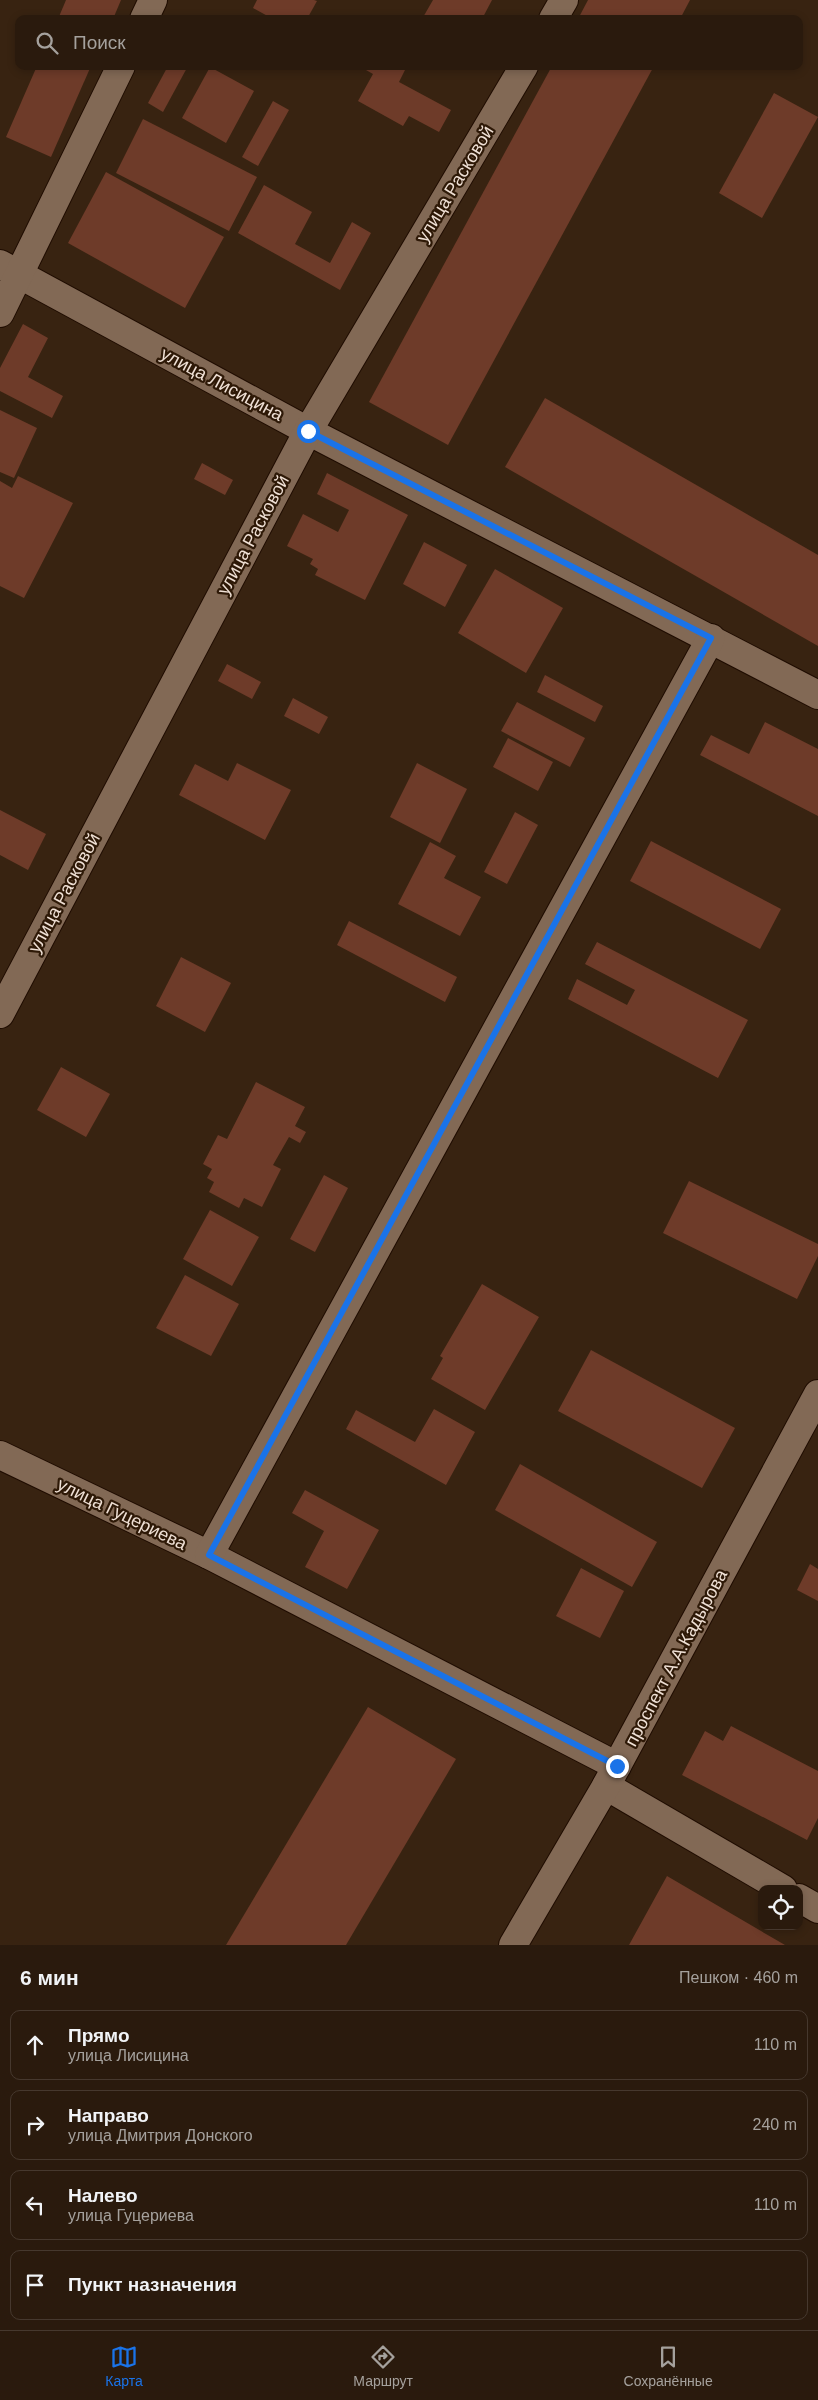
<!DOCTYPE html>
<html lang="ru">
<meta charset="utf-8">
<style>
:root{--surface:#2a1a0d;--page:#322316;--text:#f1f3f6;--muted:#a5a19d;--line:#46382e;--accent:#1a73e8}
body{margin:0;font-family:Arial,sans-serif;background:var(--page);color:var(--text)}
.controls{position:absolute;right:15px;bottom:15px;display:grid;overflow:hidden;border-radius:10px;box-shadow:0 2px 8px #0003}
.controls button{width:45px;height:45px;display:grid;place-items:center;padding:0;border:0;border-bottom:1px solid var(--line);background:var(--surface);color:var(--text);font:25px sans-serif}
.stop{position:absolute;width:15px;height:15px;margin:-11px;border:4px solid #1a73e8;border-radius:50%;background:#fff}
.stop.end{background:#1a73e8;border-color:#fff;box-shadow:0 1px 5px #0008}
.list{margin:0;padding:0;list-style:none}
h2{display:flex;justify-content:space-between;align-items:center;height:65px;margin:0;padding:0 20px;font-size:21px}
h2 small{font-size:16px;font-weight:400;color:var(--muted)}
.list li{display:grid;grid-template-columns:32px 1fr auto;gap:15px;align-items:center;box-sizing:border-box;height:70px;margin:0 10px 10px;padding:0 10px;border:1px solid var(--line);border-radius:10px}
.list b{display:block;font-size:19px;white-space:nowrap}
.list p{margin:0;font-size:16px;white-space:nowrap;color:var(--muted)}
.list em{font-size:16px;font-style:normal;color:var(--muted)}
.icon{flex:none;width:28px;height:28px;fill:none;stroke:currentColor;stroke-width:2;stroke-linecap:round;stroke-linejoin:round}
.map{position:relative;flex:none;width:818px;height:1945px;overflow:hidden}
.search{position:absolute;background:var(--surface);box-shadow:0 2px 8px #0003;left:15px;right:15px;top:15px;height:55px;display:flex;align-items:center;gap:12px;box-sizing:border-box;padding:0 18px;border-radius:10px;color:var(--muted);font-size:19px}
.sheet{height:385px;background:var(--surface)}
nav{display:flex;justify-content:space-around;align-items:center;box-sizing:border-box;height:70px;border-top:1px solid var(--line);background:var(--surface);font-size:14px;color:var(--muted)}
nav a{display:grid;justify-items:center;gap:2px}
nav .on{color:var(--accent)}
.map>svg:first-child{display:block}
.building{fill:#6e3b29}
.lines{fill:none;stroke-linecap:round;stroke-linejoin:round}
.minor-casing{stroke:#1f0c00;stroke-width:30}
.minor{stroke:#826955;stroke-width:28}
.route{stroke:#1a73e8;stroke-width:6}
.labels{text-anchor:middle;stroke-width:4.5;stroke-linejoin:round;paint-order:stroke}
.street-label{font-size:18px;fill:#efe0d5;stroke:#2e1907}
</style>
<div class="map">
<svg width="818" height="1945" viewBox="0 0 818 1945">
<rect width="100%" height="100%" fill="#382311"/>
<g class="building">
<path d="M66,0H121L113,19H58Z"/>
<path d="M257,0H314L317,1L307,19H273L253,8Z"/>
<path d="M433,0H492L482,19H422Z"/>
<path d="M588,0H690L680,19H578Z"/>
<path d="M37,66H91L51,157L6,137Z"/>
<path d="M168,66H188L163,112L148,103Z"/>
<path d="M359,66H407L399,82L451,110L439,132L409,116L403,126L358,101L373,74Z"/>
<path d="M552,66H654L448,445L369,402Z"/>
<path d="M210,67L254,91L226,143L182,118Z"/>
<path d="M774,93L818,117L762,218L719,193Z"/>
<path d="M273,101L289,110L258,166L242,157Z"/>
<path d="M143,119L257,177L229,231L116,173Z"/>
<path d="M106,172L224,237L185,308L68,243Z"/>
<path d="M264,185L312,212L295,244L330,263L352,222L371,233L340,290L238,233Z"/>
<path d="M23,324L48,338L28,377L63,396L52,418L0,391V368Z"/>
<path d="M545,398L818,555V646L505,467Z"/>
<path d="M0,410L37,428L14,478L0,472Z"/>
<path d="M202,463L233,480L225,495L194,479Z"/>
<path d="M327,473L408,515L365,600L315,575L318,569L310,564L313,559L287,546L303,514L338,532L349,510L317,494Z"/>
<path d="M18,476L73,503L24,598L0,586V481L12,488Z"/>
<path d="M424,542L467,565L445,607L403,584Z"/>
<path d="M495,569L563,608L526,673L458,633Z"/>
<path d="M227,664L261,682L252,699L218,681Z"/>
<path d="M545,675L603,706L595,722L537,692Z"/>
<path d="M293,698L328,717L319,734L284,716Z"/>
<path d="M517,702L585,738L570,767L501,731Z"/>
<path d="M765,722L818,749V816L700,755L711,735L749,754Z"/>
<path d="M508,738L553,762L538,791L493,767Z"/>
<path d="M237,763L291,790L265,840L179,795L195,764L228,781Z"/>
<path d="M417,763L467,789L440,843L390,817Z"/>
<path d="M0,810L46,834L28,870L0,855Z"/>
<path d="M515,812L538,825L507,884L484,872Z"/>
<path d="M651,841L781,909L760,949L630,881Z"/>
<path d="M430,842L456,856L444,878L481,897L460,936L398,904Z"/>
<path d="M349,921L457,977L445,1002L337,945Z"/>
<path d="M597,942L748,1020L718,1078L568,999L577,979L627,1005L635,990L585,964Z"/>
<path d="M181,957L231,983L205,1032L156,1006Z"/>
<path d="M61,1067L110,1094L86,1137L37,1110Z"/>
<path d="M256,1082L305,1107L295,1126L306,1132L300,1143L289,1137L273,1165L281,1169L262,1207L244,1198L239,1208L209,1192L214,1182L207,1178L212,1169L203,1164L218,1135L227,1139Z"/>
<path d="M324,1175L348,1188L315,1252L290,1239Z"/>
<path d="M689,1181L818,1244V1256L797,1299L663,1233Z"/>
<path d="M210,1210L259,1237L232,1286L183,1259Z"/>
<path d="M185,1275L239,1304L211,1356L156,1328Z"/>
<path d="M482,1284L539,1317L485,1410L431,1379L443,1358L440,1356Z"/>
<path d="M591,1350L735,1428L702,1488L558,1411Z"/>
<path d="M434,1409L475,1432L446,1485L346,1429L356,1410L415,1442Z"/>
<path d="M520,1464L657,1542L632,1587L495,1510Z"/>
<path d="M305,1490L379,1530L347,1589L305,1567L324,1531L292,1513Z"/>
<path d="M810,1564L818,1569V1601L797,1590Z"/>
<path d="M581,1568L624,1591L600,1638L556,1616Z"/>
<path d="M368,1707L456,1759L346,1945H226Z"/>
<path d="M731,1726L818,1771V1818L807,1840L682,1775L705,1731L723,1741Z"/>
<path d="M667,1876L766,1934L785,1945H629Z"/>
</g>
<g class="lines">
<defs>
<g id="minor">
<path d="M144,19L153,0"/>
<path d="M553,19L564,0"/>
<path d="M0,264L308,431L818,695"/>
<path d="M0,313L121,66"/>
<path d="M0,1014L308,431L524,66"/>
<path d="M0,1455L209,1555L617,1766"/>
<path d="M209,1555L711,638"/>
<path d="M606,1786L783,1889"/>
<path d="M799,1898L818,1909"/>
<path d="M513,1945L606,1786L818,1394"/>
</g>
</defs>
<use href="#minor" class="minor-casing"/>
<use href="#minor" class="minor"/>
</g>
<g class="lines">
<path class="route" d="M308,431L711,638L209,1555L617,1766"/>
</g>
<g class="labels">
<g class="street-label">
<text transform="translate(455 184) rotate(-59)" y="6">улица Расковой</text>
<text transform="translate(222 384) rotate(28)" y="6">улица Лисицина</text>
<text transform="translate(253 535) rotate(-62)" y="6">улица Расковой</text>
<text transform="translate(64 893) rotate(-62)" y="6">улица Расковой</text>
<text transform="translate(122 1514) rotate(26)" y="6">улица Гуцериева</text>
<text transform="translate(676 1658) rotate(-62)" y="6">проспект А.А.Кадырова</text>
</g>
</g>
</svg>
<div class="controls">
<button><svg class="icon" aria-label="locate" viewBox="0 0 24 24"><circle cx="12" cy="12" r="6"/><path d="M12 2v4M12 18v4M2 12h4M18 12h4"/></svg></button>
</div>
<div class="stop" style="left:308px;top:431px"></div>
<div class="stop end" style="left:617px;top:1766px"></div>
<div class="search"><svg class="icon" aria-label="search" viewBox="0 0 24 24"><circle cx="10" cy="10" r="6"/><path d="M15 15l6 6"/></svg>Поиск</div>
</div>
<section class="sheet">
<h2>6 мин<small>Пешком · 460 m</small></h2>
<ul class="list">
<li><svg class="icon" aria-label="ahead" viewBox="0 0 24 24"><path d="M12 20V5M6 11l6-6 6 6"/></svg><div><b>Прямо</b><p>улица Лисицина</p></div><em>110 m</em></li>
<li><svg class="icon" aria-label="right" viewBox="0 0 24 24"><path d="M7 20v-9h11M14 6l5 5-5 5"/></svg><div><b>Направо</b><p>улица Дмитрия Донского</p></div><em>240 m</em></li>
<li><svg class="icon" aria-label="left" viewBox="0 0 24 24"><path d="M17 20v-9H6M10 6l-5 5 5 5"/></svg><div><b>Налево</b><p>улица Гуцериева</p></div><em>110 m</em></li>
<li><svg class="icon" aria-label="arrive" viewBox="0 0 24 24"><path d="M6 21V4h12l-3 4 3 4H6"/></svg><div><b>Пункт назначения</b></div></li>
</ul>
</section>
<nav>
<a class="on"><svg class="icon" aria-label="map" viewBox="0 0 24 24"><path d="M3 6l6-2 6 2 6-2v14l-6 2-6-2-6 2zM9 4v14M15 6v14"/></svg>Карта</a>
<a><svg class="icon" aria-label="directions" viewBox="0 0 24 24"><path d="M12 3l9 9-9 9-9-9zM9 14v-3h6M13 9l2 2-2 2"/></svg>Маршрут</a>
<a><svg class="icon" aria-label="saved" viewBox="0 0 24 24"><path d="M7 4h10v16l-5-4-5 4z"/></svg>Сохранённые</a>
</nav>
